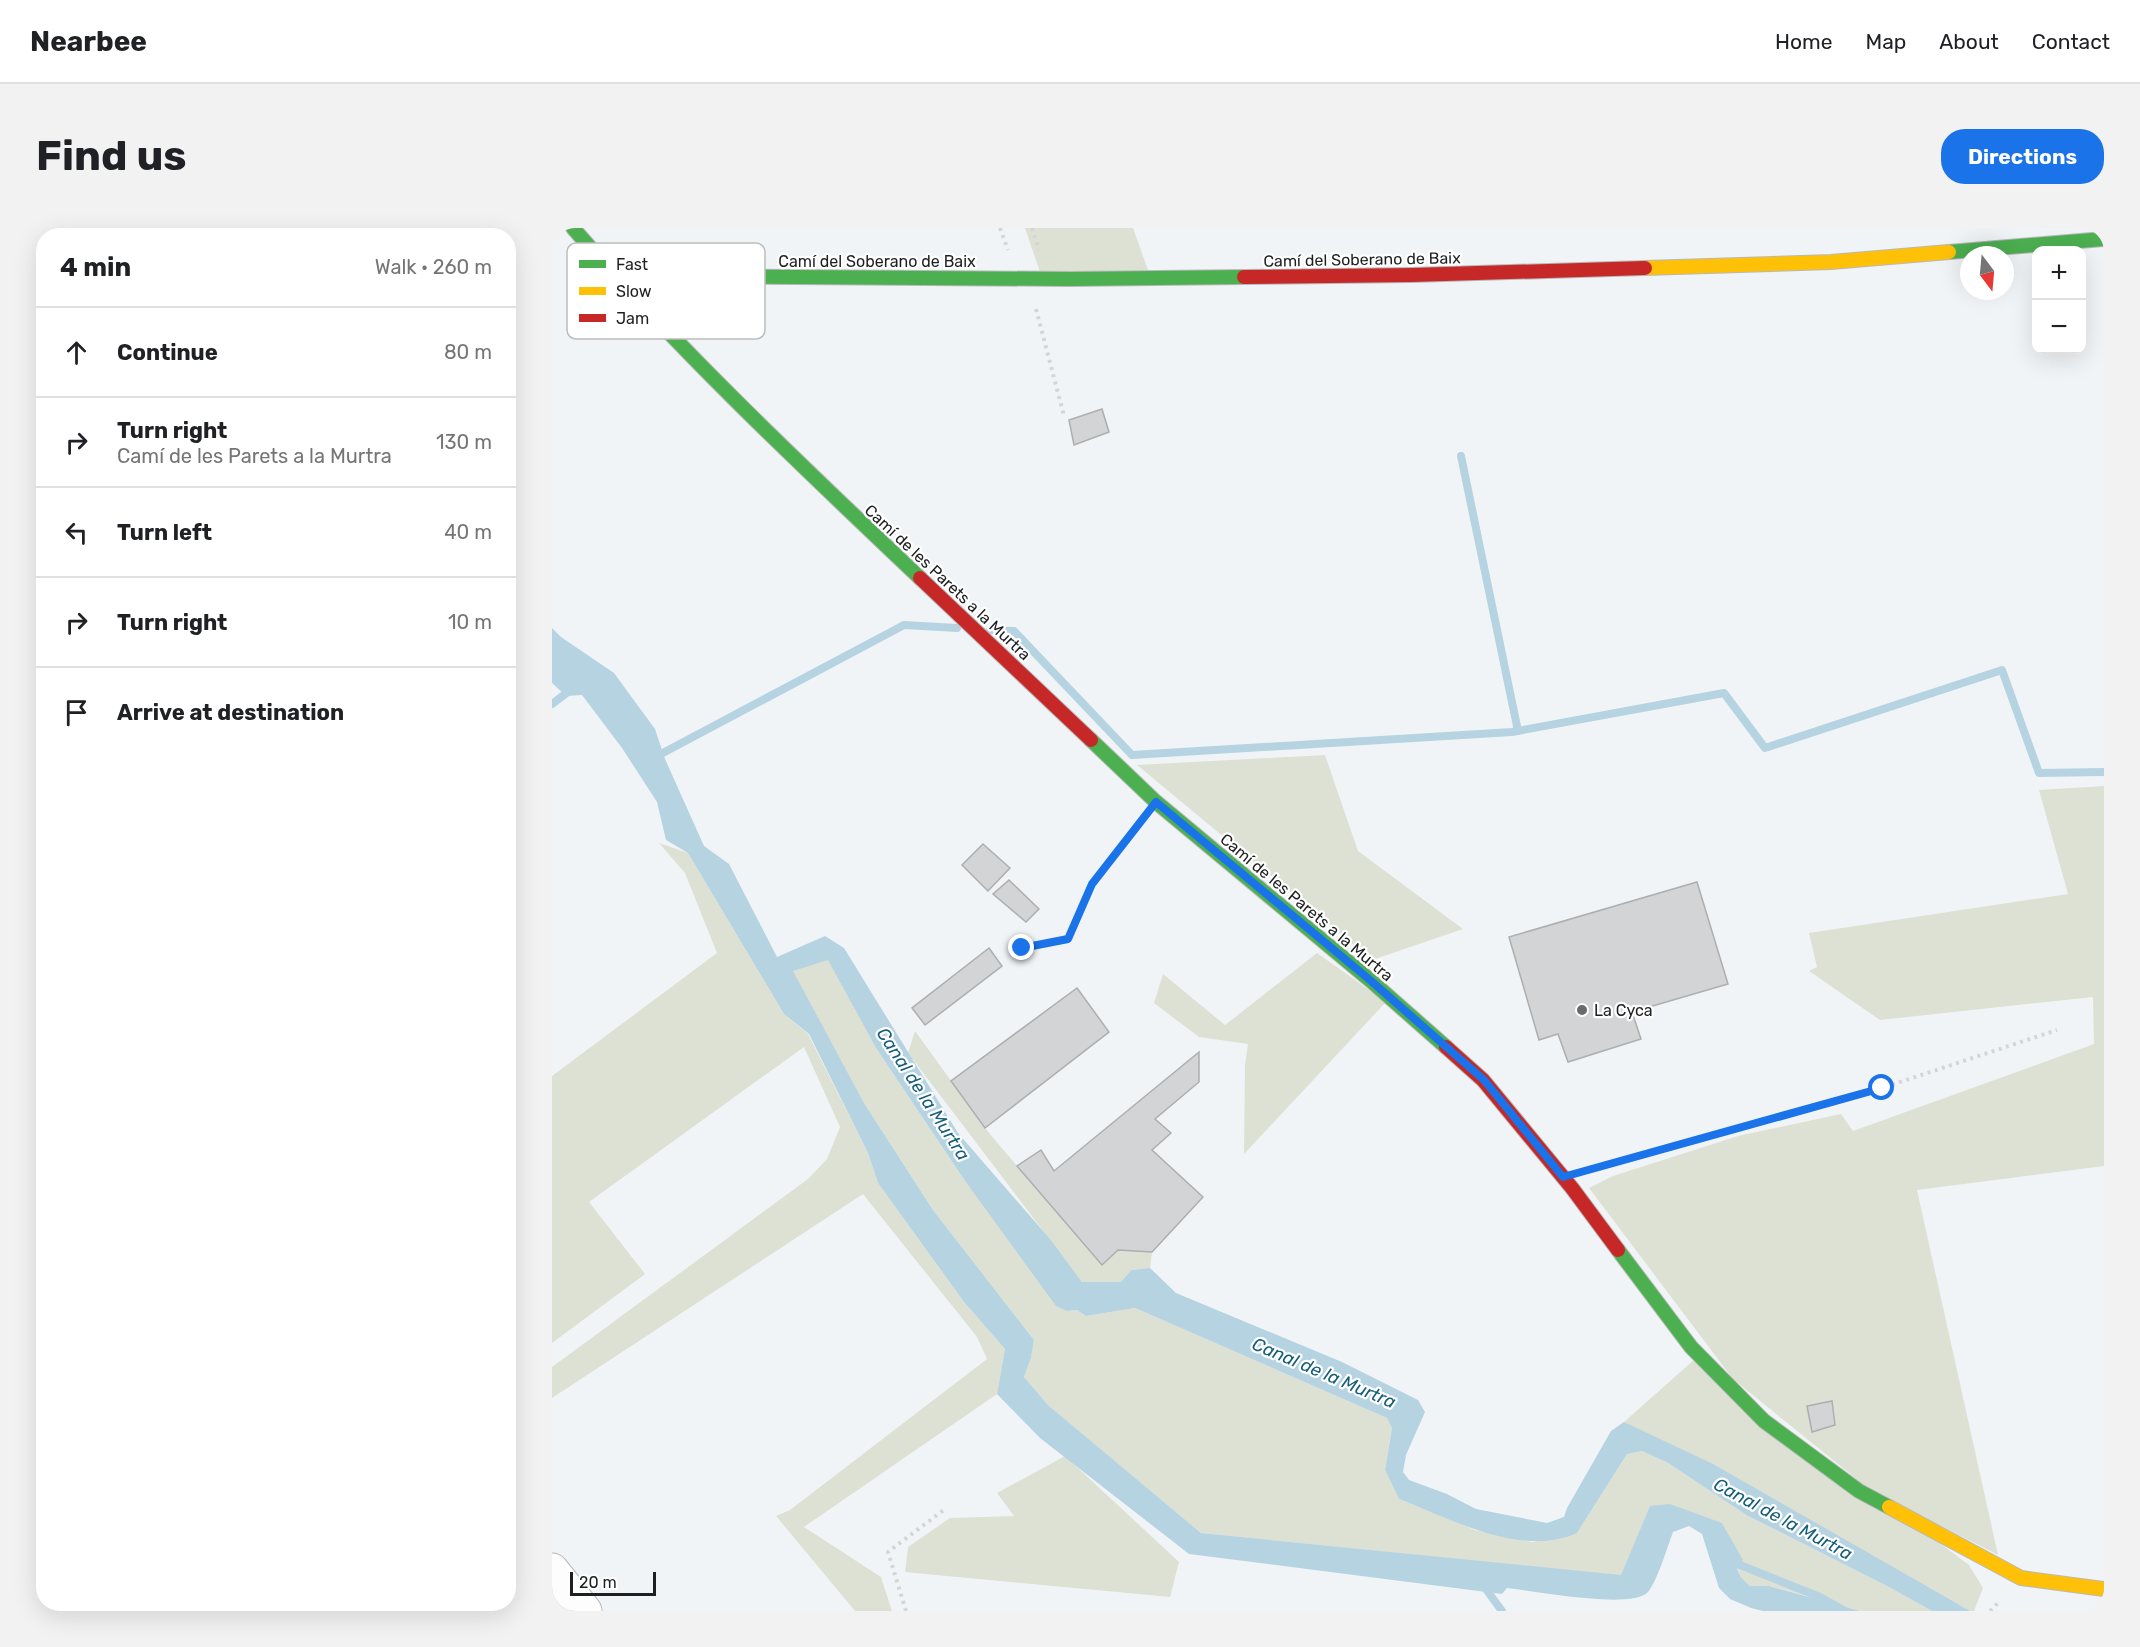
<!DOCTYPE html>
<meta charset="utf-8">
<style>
:root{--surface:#fff;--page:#f2f2f2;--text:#202124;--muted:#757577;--line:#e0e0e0;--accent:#1a73e8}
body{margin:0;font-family:Rubik,sans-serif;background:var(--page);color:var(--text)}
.controls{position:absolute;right:18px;top:18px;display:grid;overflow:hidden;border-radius:12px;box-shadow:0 6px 24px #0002}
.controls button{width:54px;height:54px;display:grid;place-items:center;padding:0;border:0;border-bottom:2px solid var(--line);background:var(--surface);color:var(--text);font:30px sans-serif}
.compass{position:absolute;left:1408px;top:18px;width:54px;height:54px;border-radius:50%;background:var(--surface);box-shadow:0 6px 24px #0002;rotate:164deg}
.scale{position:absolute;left:18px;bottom:15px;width:86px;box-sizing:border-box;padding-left:6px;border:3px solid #1e1f20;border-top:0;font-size:16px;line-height:21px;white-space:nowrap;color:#1e1f20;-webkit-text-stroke:4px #fff;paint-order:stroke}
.stop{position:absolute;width:18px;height:18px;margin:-14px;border:4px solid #1a73e8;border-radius:50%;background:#fff}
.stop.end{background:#1a73e8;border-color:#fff;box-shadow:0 2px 6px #0008}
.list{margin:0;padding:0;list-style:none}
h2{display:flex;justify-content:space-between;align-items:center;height:78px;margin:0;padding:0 24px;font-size:26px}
h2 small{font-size:20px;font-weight:400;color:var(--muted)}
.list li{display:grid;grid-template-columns:39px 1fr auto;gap:18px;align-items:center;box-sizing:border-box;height:90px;padding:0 24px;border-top:2px solid var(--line)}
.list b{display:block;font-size:22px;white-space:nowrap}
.list p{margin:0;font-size:20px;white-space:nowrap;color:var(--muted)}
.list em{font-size:20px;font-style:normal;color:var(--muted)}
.icon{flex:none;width:33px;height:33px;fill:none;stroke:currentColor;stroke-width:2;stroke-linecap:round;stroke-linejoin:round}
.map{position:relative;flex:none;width:1552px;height:1383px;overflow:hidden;border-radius:24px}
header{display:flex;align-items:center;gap:36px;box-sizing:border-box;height:84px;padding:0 30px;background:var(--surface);border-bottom:2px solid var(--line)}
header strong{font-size:28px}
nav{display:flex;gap:33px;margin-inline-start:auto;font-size:21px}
.intro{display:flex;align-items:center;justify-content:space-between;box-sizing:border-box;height:144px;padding:0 36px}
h1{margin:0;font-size:42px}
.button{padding:15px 27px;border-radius:24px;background:var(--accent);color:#fff;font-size:21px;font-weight:700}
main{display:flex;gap:36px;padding:0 36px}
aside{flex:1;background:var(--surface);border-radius:24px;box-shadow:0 6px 24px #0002}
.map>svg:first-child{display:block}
.green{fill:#dde1d3}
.water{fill:#b6d3e2}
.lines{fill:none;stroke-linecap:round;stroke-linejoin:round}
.stream{stroke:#b6d3e2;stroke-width:8}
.building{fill:#d2d4d5;stroke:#acaeb0;stroke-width:1.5}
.street-casing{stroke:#b7b9ba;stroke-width:35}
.fast-casing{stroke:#b7b9ba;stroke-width:16}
.slow-casing{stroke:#b7b9ba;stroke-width:16}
.jam-casing{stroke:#b7b9ba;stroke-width:16}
.path{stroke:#d5d5d6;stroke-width:4;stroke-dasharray:3 4.5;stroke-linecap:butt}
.street{stroke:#fdfdfe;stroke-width:33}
.fast{stroke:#4caf50;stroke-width:14}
.slow{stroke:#ffc107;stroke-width:14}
.jam{stroke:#c62828;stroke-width:14}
.route{stroke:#1a73e8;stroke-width:8}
.poi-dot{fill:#686a6b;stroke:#fff;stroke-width:2}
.labels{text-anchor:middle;stroke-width:4.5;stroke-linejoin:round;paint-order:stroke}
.street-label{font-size:16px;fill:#1e1f20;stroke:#fff}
.poi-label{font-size:16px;fill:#1e1f20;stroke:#fff;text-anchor:start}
.water-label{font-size:18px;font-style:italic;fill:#165e7a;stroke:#fff}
.key{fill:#fff;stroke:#bcbcbc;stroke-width:1.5}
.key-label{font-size:16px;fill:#1e1f20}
</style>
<header>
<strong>Nearbee</strong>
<nav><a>Home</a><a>Map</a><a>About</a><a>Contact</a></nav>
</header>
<div class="intro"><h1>Find us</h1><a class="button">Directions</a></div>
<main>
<aside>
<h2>4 min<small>Walk · 260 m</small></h2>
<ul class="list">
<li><svg class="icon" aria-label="ahead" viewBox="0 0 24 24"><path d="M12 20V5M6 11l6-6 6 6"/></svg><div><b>Continue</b></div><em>80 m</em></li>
<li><svg class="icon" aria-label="right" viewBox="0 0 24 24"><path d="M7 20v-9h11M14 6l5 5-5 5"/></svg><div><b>Turn right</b><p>Camí de les Parets a la Murtra</p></div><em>130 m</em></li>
<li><svg class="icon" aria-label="left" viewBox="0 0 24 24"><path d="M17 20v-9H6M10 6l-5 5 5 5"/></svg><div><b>Turn left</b></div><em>40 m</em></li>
<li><svg class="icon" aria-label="right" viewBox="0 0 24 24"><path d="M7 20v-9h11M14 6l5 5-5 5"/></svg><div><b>Turn right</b></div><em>10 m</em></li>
<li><svg class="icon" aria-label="arrive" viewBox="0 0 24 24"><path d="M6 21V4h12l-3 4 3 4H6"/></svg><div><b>Arrive at destination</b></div></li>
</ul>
</aside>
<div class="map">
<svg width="1552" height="1383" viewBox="0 0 1552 1383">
<rect width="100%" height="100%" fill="#f1f4f6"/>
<g class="green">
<path d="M473,0H581L596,42L488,44Z"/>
<path d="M773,527L806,623L911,701L820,732L585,537Z"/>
<path d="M1552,558V938L1365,962L1446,1327L1317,1261L1181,1151L1037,960L1061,948L1186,908L1289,886L1301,903L1542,816L1541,769L1328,792L1257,743L1265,739L1257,705L1516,666L1487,562Z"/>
<path d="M107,615L136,625L232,786L256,806L316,925L326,955L412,1074L453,1121L445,1166L252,1299L329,1349L340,1383H303L224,1288L238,1282L435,1131L425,1109L311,966L0,1170V1139L256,951L275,931L288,899L252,819L37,974L93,1046L0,1115V848L165,725L133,645Z"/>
<path d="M765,725L834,774L692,926L693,837L696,816L647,809L602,775L611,746L673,797Z"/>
<path d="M276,731L324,820L411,950L515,1083L525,1082L534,1088L583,1080L835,1190L840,1200L833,1242L847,1271L923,1302L980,1314L1025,1305L1075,1226L1090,1223L1116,1235L1196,1288L1335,1358L1380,1383H1308L1218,1358H1198L1189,1349L1185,1340L1190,1332L1170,1295L1098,1279L1069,1348L649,1305L496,1177L472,1149L479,1130L482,1112L381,982L312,875L240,743Z"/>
<path d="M363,803L437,905L549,1036L566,1022L600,1024L598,1040L579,1042L569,1054H530L356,825Z"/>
<path d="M1143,1131L1417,1337L1431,1360L1422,1383H1418L1072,1194Z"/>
<path d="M513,1228L627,1334L618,1369L353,1344L356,1319L398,1290L462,1288L445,1265Z"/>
</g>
<path class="water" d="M0,400L9,409L62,445L103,501L113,531L152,618L177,636L225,729L273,708L292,720L406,905L498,1011L530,1054H569L579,1042L598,1040L624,1065L790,1134L866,1172L873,1184L854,1227L851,1244L857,1252L895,1266L924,1281L995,1295L1012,1289L1015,1280L1059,1203L1072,1194L1161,1236L1418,1383H1380L1335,1358L1196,1288L1116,1235L1090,1223L1075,1226L1025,1305C969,1330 899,1291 847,1271L833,1242L840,1200L835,1190L583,1080L534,1088L525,1082L515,1083L504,1078L411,950L324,820L276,732L241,743L312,875L381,982L482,1112L479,1130L472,1149L496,1177L649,1305L1069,1347L1098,1278L1118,1276L1170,1295L1191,1332L1185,1341L1189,1349L1198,1358H1217L1308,1383H1211L1199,1380L1178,1371L1167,1360L1150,1306L1137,1298L1121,1304C1116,1317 1105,1354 1096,1364C1080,1382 982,1363 955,1360L950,1366L637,1326L488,1210L445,1166L453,1121L412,1074L326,955L316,925L257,806L232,786L136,625L114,612L105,574L70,520L30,467L14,468L0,455Z"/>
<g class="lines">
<g class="stream">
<path d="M909,228L966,503"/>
<path d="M438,402L462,403L580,527L960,504L1172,465L1213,520L1450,442L1487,545L1552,544"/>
<path d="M0,476L21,460"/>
<path d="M104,523L107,527L352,397L405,400"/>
<path d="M1181,1330L1183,1335L1268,1369L1293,1383"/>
<path d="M931,1357L950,1383"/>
</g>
</g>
<g class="building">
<path d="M550,181L557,204L522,217L517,192Z"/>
<path d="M431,616L458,640L436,663L410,637Z"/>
<path d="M457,652L487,681L474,694L441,666Z"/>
<path d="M1145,654L1176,756L1080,784L1089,811L1016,834L1006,806L987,812L957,709Z"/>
<path d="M437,720L450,738L373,797L360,780Z"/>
<path d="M525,760L557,804L433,900L399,853Z"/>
<path d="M647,824V854L603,891L619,905L600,922L651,969L600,1024L566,1022L550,1037L465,938L489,922L502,943Z"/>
<path d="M1280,1173L1283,1197L1260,1204L1255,1178Z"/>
</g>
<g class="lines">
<defs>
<path id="street" d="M0,1342L33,1383"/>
<g id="fast">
<path d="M21,0C129,124 249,237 368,350"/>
<path d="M1397,24L1552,11"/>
<path d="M74,61L87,48L518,51L692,49"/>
<path d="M539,512L604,574L818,752L894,819"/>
<path d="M1066,1022L1139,1119L1212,1193L1307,1263L1337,1279"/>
</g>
<g id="slow">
<path d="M1093,40L1279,34L1397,24"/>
<path d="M1337,1279L1469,1350L1552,1361"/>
</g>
<g id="jam">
<path d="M692,49L860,47L1093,40"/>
<path d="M368,350L539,512"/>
<path d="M894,819L931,852L1020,960L1066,1022"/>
</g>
</defs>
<use href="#street" class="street-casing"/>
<use href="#fast" class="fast-casing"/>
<use href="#slow" class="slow-casing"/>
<use href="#jam" class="jam-casing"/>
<g class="path">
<path d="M448,0L456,22"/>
<path d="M480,0L487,22"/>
<path d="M484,81L512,188"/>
<path d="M470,720L517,711L540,656L585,598"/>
<path d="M1044,940L1330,860L1505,802"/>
<path d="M354,1383L336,1324L393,1281"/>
<path d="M1438,1383L1448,1373"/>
</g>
<use href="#street" class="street"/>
<use href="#fast" class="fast"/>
<use href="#slow" class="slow"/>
<use href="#jam" class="jam"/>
</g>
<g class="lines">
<path class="route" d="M470,720L516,711L540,656L604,574L818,752L932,852L1011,949L1330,860"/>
</g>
<circle class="poi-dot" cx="1030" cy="782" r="6"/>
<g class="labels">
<g class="street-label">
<text transform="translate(810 31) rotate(-1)" y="6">Camí del Soberano de Baix</text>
<text x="325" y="39">Camí del Soberano de Baix</text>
<text transform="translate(396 354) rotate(43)" y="6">Camí de les Parets a la Murtra</text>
<text transform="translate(755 679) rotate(40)" y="6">Camí de les Parets a la Murtra</text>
</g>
<g class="poi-label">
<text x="1042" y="788">La Cyca</text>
</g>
<g class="water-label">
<text transform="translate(371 866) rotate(57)" y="6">Canal de la Murtra</text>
<text transform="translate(772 1145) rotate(23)" y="6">Canal de la Murtra</text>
<text transform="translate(1231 1291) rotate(28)" y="6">Canal de la Murtra</text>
</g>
</g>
<rect x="15" y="15" width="198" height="96" rx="9" class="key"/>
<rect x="27" y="32" width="27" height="8" fill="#4caf50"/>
<rect x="27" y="59" width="27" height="8" fill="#ffc107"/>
<rect x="27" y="86" width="27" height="8" fill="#c62828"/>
<g class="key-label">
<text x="64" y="42">Fast</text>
<text x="64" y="69">Slow</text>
<text x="64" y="96">Jam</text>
</g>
</svg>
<div class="controls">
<button>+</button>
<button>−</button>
</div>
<svg class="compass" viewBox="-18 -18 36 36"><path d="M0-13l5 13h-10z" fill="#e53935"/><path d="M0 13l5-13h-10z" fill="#757577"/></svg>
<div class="scale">20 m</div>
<div class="stop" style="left:1330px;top:860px"></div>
<div class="stop end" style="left:470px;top:720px"></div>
</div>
</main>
